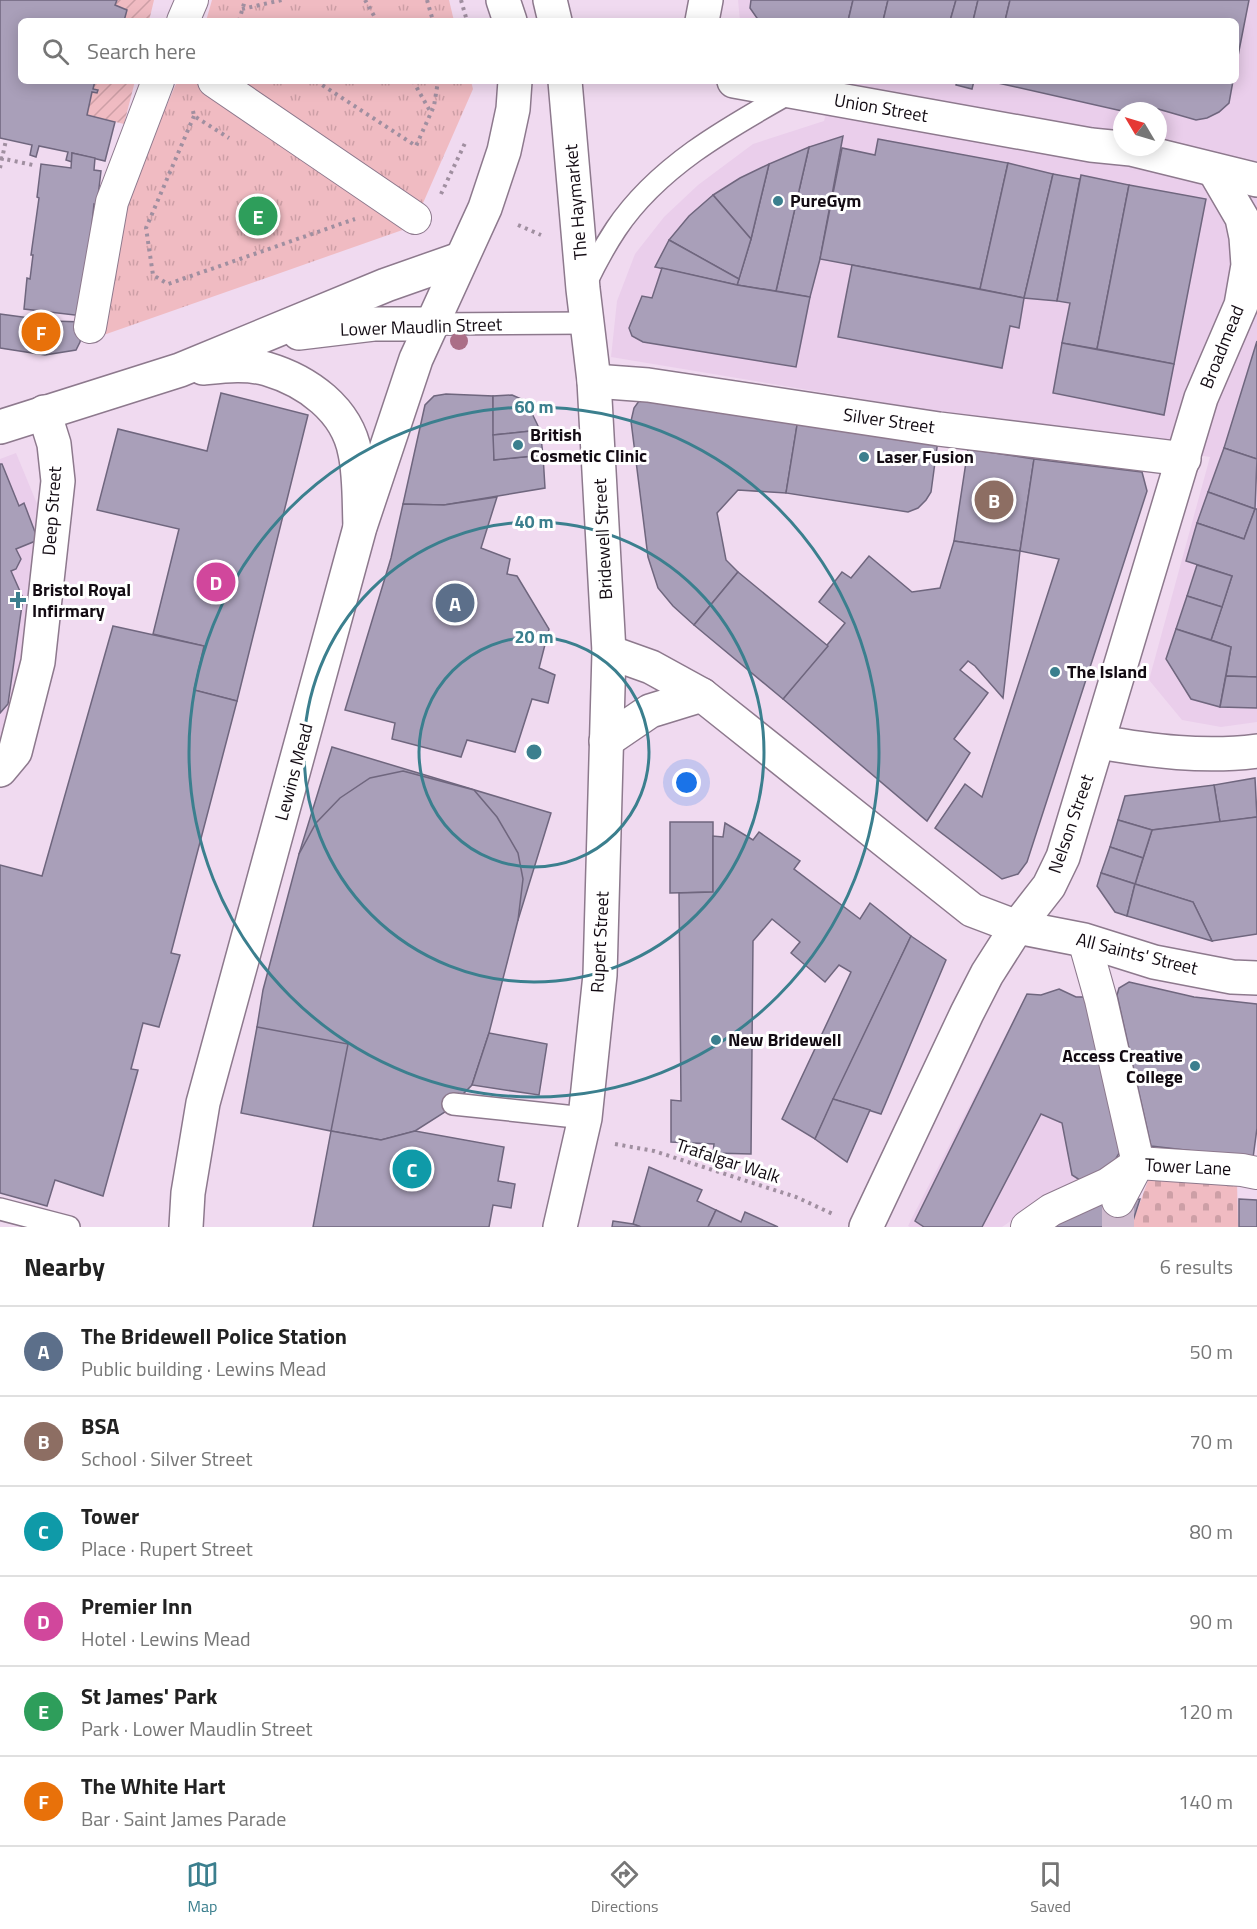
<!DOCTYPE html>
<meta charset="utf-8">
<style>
:root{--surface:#fff;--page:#f2f2f2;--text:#222;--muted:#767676;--line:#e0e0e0;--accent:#3b7f8e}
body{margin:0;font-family:"Titillium Web",sans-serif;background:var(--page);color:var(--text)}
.compass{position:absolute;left:1113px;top:102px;width:54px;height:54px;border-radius:50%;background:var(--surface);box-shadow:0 3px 15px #0003;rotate:308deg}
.you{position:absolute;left:687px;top:783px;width:21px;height:21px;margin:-15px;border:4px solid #fff;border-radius:50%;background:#1a73e8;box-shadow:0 0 0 9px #1a73e833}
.badge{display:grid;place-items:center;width:39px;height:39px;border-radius:50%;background:var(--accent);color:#fff;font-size:20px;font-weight:700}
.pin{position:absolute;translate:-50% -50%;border:3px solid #fff;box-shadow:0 2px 6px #0006}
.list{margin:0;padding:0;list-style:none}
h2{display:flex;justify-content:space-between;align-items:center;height:78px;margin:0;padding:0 24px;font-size:26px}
h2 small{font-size:20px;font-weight:400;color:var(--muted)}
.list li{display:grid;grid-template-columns:39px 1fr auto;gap:18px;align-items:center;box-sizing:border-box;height:90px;padding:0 24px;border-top:2px solid var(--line)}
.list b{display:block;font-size:22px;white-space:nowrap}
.list p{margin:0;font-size:20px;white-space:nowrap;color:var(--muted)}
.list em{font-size:20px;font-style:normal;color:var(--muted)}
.icon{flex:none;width:33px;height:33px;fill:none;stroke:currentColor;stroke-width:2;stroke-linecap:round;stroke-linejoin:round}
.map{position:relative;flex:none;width:1257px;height:1227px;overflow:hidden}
.search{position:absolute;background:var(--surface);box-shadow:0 3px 15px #0003;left:18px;right:18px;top:18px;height:66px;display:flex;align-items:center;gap:15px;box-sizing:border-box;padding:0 21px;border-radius:9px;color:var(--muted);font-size:22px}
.sheet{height:618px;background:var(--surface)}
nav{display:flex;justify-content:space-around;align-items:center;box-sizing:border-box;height:84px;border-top:2px solid var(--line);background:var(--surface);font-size:16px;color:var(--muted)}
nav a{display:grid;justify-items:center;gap:3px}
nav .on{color:var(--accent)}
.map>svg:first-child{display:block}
.built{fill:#eaceeb;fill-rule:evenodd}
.cemetery{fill:url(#cemetery-stones)}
.park{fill:url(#park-tufts)}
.garden{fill:url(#garden-furrows)}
.building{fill:#a99fb9;stroke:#6f667e;stroke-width:1.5}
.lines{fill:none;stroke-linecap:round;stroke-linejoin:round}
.pedestrian-tunnel{stroke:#cfbbcf;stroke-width:32;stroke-dasharray:32 16;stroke-linecap:butt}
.service-casing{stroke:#8d798d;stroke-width:24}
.pedestrian-casing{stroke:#8d798d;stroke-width:34}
.minor-casing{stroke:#8d798d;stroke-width:36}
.tertiary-casing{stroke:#8d798d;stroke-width:36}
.primary-casing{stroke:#8d798d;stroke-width:36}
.path{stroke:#a08fa0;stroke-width:4;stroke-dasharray:3 4.5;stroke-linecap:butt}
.service{stroke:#fff;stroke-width:21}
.pedestrian{stroke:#fff;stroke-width:32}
.minor{stroke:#fff;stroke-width:33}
.tertiary{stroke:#fff;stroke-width:33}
.primary{stroke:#fff;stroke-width:33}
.tree{fill:#ab6e87}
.ring{fill:none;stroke:#3b7f8e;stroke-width:3}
.poi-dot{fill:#3b7f8e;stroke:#fff;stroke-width:2}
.labels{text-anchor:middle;stroke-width:6;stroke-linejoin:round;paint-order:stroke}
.street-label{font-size:18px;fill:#130b13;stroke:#fff}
.poi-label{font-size:18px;font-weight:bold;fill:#130b13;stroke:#fff;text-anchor:start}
.centre{fill:#3b7f8e;stroke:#fff;stroke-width:3}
.ring-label{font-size:18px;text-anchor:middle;font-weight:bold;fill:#3b7f8e;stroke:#fff;stroke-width:6;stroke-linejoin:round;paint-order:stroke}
</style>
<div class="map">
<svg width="1257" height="1227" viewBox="0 0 1257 1227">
<defs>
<pattern id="cemetery-stones" width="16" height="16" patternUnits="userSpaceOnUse" patternTransform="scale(1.5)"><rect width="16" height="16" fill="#f0bbc2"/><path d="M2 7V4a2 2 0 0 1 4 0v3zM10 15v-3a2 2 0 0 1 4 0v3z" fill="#cd9fa6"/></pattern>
<pattern id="park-tufts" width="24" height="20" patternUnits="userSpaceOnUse" patternTransform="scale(1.5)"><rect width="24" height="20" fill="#f0bbc2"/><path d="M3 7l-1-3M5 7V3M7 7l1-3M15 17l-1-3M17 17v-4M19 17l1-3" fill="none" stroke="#cd9fa6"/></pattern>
<pattern id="garden-furrows" width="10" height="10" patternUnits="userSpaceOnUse" patternTransform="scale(1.5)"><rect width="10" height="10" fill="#f0bbc2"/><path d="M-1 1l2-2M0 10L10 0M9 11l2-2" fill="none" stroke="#cd9fa6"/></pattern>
</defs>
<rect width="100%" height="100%" fill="#f0daf0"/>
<g class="built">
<path d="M738,0H1257V722L1221,727L1182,720L1149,680L1210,457L611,357L617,301L635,254L664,217L698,185L753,144L824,121L836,81H1236V21H740ZM1122,111H1158V147H1122Z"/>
<path d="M16,453L45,523L27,676L0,757V459Z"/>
<path d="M1026,995L1086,996L1119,1135L1115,1162L1043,1199L1002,1227H910L908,1226Z"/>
</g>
<path class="cemetery" d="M1149,1178L1237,1182L1238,1227H1131Z"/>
<g class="park">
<path d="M212,0H449L454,21H206Z"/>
<path d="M185,81H198L411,227L95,338L123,206L176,84Z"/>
<path d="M232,81H471L473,89L420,210Z"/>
</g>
<g class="garden">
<path d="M117,0H154L149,21H124L127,10L115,5Z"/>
<path d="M95,81H135L124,124L87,115L92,92L97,93L98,90L93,89Z"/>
</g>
<g class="building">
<path d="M0,0H117L115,5L127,10L124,21H21V81H95L93,89L98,90L97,93L92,92L87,115L115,122L105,161L72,153V162L66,160L68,152L39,146L36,157L30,155L32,145L0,138Z"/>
<path d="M751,0H853L848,21H759L750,8Z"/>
<path d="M853,0H888L883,21H848Z"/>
<path d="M888,0H956L950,21H883Z"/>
<path d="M956,0H978L973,21H950Z"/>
<path d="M978,0H1010L1005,21H973Z"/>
<path d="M1010,0H1249L1236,66V21H1005Z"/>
<path d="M957,81H974L972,89L956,85Z"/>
<path d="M989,81H1233L1229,103L1219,112L1207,118L1196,120L1151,107L1150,111H1122Z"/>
<path d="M843,136L820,259L810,297L776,291L809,147Z"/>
<path d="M878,139L1008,163L980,289L820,259L842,148L875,155Z"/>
<path d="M809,147L776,291L737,285L751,239L769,164Z"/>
<path d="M72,153L95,158L94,170L101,171L97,205L94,204L83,316L24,309L27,278L30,279L33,255H31L39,198L37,197L41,164L71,168Z"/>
<path d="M1008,163L1053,174L1024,298L980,289Z"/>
<path d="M769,164L751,239L713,195L740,178Z"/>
<path d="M1053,174L1080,179L1057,301L1024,298Z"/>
<path d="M1081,175L1129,185L1097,349L1062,343L1070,303L1057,301Z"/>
<path d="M1129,185L1206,199L1174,364L1097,349Z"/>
<path d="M713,195L751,239L739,279L669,240L689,216Z"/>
<path d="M669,240L739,279L737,285L655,267Z"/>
<path d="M852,265L1024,298L1019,328L1010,326L1002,368L838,337Z"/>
<path d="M662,268L737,285L810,297L796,367L643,342L632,336L629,328L642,296L652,298Z"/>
<path d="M0,314L52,321L83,322L80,342L76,350L45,355L0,348Z"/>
<path d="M1257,341V459L1224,448Z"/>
<path d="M1062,343L1174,364L1164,415L1053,393Z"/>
<path d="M221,393L308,415L237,701L194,690L204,646L153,634L179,529L97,510L118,429L207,451Z"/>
<path d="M446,394L493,396L494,460L543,455L545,488L444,505L403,504L425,405L434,396Z"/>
<path d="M512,395L526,401L540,430L493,435V396Z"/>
<path d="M649,397L798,419L786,493L738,490L717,513L726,560L738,572L694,625L673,606L658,588L648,557L631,421L634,408L639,401Z"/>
<path d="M798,419L938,440L931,492L926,500L918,508L908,512L786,493Z"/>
<path d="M540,430L543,455L494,460L493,435Z"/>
<path d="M1224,448L1257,459L1255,509L1208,492Z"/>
<path d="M968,449L1034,459L1020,551L954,541Z"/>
<path d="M1034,459L1142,472L1147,491L1027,862L1018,874L1002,879L935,828L965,784L982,797L1059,559L1020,551Z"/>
<path d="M0,464H2L19,506L24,503L38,540L16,549L21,559L16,569L11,571L23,598L8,704L0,713Z"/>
<path d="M1208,492L1255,509L1244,539L1197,523Z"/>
<path d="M497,497L481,548L510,559L507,574L517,576L549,629L539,668L555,675L548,703L532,699L515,752L467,740L461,757L392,739L395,723L345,710L391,558L403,504L444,505Z"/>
<path d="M1255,509H1257V677L1226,676L1231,647L1211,640L1232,576L1186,561L1197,523L1244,539Z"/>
<path d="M954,541L1020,551L1003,698L975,666L968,661L960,670L988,693L954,739L970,753L927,821L783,699L845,623L819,602L842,572L851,578L869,556L912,592L940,588Z"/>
<path d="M1197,565L1232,576L1222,607L1187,596Z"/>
<path d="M738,572L828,646L783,699L694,625Z"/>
<path d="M1187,596L1222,607L1211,640L1176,629Z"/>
<path d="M113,626L204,646L194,690L237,701L171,953L180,955L159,1027L143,1023L131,1069L138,1070L103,1196L55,1180L47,1206L0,1193V865L42,876Z"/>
<path d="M1176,629L1231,647L1220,707L1191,699L1166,659Z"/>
<path d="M1226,676L1257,677V708L1220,707Z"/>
<path d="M332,747L551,813L518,920L299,854Z"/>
<path d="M403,771L474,790L497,817L518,853L523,879L518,920L489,1033L472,1085L445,1112L415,1131L381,1140L331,1131L282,1090L268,1060L257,1027L263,990L299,854L316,823L340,798L370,778Z"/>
<path d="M1255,778L1257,817L1220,822L1214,785Z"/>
<path d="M1214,785L1220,822L1152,830L1118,820L1125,796Z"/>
<path d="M1257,817V934L1212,941L1193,902L1135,884L1152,830Z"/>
<path d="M1118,820L1152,830L1143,858L1110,847Z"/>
<path d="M670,822H713V892L670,893Z"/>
<path d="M725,823L753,840L759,832L800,861L794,869L860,919L870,903L911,936L815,1139L782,1119L851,972L839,965L825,982L791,953L800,942L772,919L753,941L751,1154L713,1153L714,1144L671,1142V1100L681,1101L679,893L713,892V836L723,837Z"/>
<path d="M1110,847L1143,858L1135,884L1101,873Z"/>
<path d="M1101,873L1135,884L1127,916L1115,912L1097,886Z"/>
<path d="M1135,884L1193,902L1212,941L1127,916Z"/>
<path d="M911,936L946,960L881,1114L833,1099Z"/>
<path d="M1129,982L1194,997L1257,1004V1128L1253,1158L1151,1146L1117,995L1119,988Z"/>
<path d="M1059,989L1076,997H1087L1121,1150L1114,1162L1083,1182L1072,1175L1062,1123L1041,1114L982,1227H924L915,1221L1027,994L1041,995Z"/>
<path d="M257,1027L348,1044L331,1131L241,1113Z"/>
<path d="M489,1033L547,1044L539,1095L472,1085Z"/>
<path d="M833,1099L870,1110L847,1162L815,1139Z"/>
<path d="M331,1131L381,1140L415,1131L504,1147L498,1181L515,1184L511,1208L493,1205L489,1227H313Z"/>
<path d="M649,1167L702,1190L697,1201L716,1210L708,1227H641L633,1224Z"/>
<path d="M1140,1199L1131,1227H1046L1090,1203Z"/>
<path d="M1239,1199L1257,1200V1227H1239Z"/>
<path d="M716,1210L741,1222L745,1212L778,1227H708Z"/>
<path d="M613,1221L633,1224L641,1227H612Z"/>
</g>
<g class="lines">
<path class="pedestrian-tunnel" d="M1118,1227V1201"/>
<defs>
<g id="service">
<path d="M585,285C594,266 604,247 616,229C658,166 729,127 793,91"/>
<path d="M431,324L588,323"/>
<path d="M453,1104L585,1118"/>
<path d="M0,1209L69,1227"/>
</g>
<g id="pedestrian">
<path d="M183,21L192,0"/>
<path d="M214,81L415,218"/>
<path d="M90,327L112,202L158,81"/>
<path d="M1084,940L1101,1000L1138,1163L1118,1201"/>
<path d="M1027,1227L1051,1210L1108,1184L1138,1163L1242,1170L1257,1173"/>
</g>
<g id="minor">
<path d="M702,21L706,0"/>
<path d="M734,81L1091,145L1131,149L1257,180"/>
<path d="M594,381L648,385L939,429L1184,459"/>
<path d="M609,652L651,667L702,695L972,910L1017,927L1084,940L1154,962L1232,977L1257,978"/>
<path d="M606,741L650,711L702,695"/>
<path d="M1099,742C1151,751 1204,758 1257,751"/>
<path d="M0,770L15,752L38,662L58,481L54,444L44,412"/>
<path d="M866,1227L967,1013L987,974L1017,927L1049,886L1063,857L1201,398L1241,305L1248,265L1246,237L1242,218L1214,170"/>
</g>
<g id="tertiary">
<path d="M299,333L374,324H431"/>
<path d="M203,368C223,366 246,363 267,369C307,381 347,409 355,453C360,476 359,503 360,526"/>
<path d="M0,427L180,370L386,285L460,259"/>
</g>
<g id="primary">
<path d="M503,0L510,21"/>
<path d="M550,0L555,21"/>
<path d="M186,1227L188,1193L203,1103L360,527L416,359L485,208L504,151L513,109L515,81"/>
<path d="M560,1227L585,1118L600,975L609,652L594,381L583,289L565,81"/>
</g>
</defs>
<use href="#service" class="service-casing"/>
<use href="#pedestrian" class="pedestrian-casing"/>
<use href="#minor" class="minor-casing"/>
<use href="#tertiary" class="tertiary-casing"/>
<use href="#primary" class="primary-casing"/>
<g class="path">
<path d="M365,0L377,21"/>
<path d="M427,0L433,21"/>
<path d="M461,0L467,21"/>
<path d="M242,9L282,0"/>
<path d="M239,21L245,0"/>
<path d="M316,81L416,146L434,106L438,81"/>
<path d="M413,81L430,111"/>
<path d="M193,111L194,116L229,138"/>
<path d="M194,116L146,228L153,275L168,284L355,219"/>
<path d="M0,158L33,165"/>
<path d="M0,168L6,140"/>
<path d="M441,194L466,141"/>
<path d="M518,225L541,235"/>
<path d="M615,1144L654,1151L796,1197L833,1214"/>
</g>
<use href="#service" class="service"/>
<use href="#pedestrian" class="pedestrian"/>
<use href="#minor" class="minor"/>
<use href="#tertiary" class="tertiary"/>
<use href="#primary" class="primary"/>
</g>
<circle class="tree" cx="459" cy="341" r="9"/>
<g class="ring">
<circle cx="534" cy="752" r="115"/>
<circle cx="534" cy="752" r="230"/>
<circle cx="534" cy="752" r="345"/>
</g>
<g class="poi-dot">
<circle cx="778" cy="201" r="6"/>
<circle cx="518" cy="445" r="6"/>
<circle cx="864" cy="457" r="6"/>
<path d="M15 591h6v6h6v6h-6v6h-6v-6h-6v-6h6z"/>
<circle cx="1055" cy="672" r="6"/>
<circle cx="716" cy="1040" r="6"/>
<circle cx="1195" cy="1066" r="6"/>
</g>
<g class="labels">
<g class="street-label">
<text transform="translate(881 108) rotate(10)" y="6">Union Street</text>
<text transform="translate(576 202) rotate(-95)" y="6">The Haymarket</text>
<text transform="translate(421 327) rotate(-2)" y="6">Lower Maudlin Street</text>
<text transform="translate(1222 347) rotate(-68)" y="6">Broadmead</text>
<text transform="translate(889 421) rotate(8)" y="6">Silver Street</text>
<text transform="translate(52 511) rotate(-86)" y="6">Deep Street</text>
<text transform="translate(603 539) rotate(-93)" y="6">Bridewell Street</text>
<text transform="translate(294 772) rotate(-75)" y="6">Lewins Mead</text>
<text transform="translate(1071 824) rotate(-71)" y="6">Nelson Street</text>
<text transform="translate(600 942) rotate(-87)" y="6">Rupert Street</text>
<text transform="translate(1137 954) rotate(14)" y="6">All Saints' Street</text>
<text transform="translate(728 1161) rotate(18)" y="6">Trafalgar Walk</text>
<text transform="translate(1188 1167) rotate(3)" y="6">Tower Lane</text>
</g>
<g class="poi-label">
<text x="790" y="207">PureGym</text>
<text x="530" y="441">British<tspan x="530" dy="21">Cosmetic Clinic</tspan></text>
<text x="876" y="463">Laser Fusion</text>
<text x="32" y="596">Bristol Royal<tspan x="32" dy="21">Infirmary</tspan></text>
<text x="1067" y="678">The Island</text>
<text x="728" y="1046">New Bridewell</text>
<text x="1183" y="1062" text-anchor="end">Access Creative<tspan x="1183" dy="21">College</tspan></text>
</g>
</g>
<circle cx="534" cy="752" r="9" class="centre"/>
<g class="ring-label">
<text x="534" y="413">60 m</text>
<text x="534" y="528">40 m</text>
<text x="534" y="643">20 m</text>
</g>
</svg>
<svg class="compass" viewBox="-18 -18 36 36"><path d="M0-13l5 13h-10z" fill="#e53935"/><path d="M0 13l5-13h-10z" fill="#767676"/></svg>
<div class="you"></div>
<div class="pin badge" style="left:455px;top:603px;background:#5c6f8a">A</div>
<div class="pin badge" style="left:994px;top:500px;background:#8d6e63">B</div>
<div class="pin badge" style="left:412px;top:1169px;background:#0f9aa8">C</div>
<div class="pin badge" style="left:216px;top:582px;background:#d1479c">D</div>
<div class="pin badge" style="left:258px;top:216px;background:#2e9e5b">E</div>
<div class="pin badge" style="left:41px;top:332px;background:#e8710a">F</div>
<div class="search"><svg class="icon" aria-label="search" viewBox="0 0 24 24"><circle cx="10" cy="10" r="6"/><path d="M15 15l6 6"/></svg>Search here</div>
</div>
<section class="sheet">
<h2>Nearby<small>6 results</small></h2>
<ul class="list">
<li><span class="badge" style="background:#5c6f8a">A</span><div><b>The Bridewell Police Station</b><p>Public building · Lewins Mead</p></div><em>50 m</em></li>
<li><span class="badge" style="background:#8d6e63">B</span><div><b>BSA</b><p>School · Silver Street</p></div><em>70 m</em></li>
<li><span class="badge" style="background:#0f9aa8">C</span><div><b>Tower</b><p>Place · Rupert Street</p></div><em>80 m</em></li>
<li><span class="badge" style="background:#d1479c">D</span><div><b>Premier Inn</b><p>Hotel · Lewins Mead</p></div><em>90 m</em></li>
<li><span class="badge" style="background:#2e9e5b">E</span><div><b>St James' Park</b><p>Park · Lower Maudlin Street</p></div><em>120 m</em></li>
<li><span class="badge" style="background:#e8710a">F</span><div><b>The White Hart</b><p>Bar · Saint James Parade</p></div><em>140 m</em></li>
</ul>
</section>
<nav>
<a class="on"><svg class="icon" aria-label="map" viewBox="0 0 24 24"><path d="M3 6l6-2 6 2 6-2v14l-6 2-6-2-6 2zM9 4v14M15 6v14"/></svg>Map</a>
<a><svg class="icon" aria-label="directions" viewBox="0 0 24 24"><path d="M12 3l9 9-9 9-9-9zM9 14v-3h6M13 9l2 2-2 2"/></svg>Directions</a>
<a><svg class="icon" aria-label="saved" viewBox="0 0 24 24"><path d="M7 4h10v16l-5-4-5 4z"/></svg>Saved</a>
</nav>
